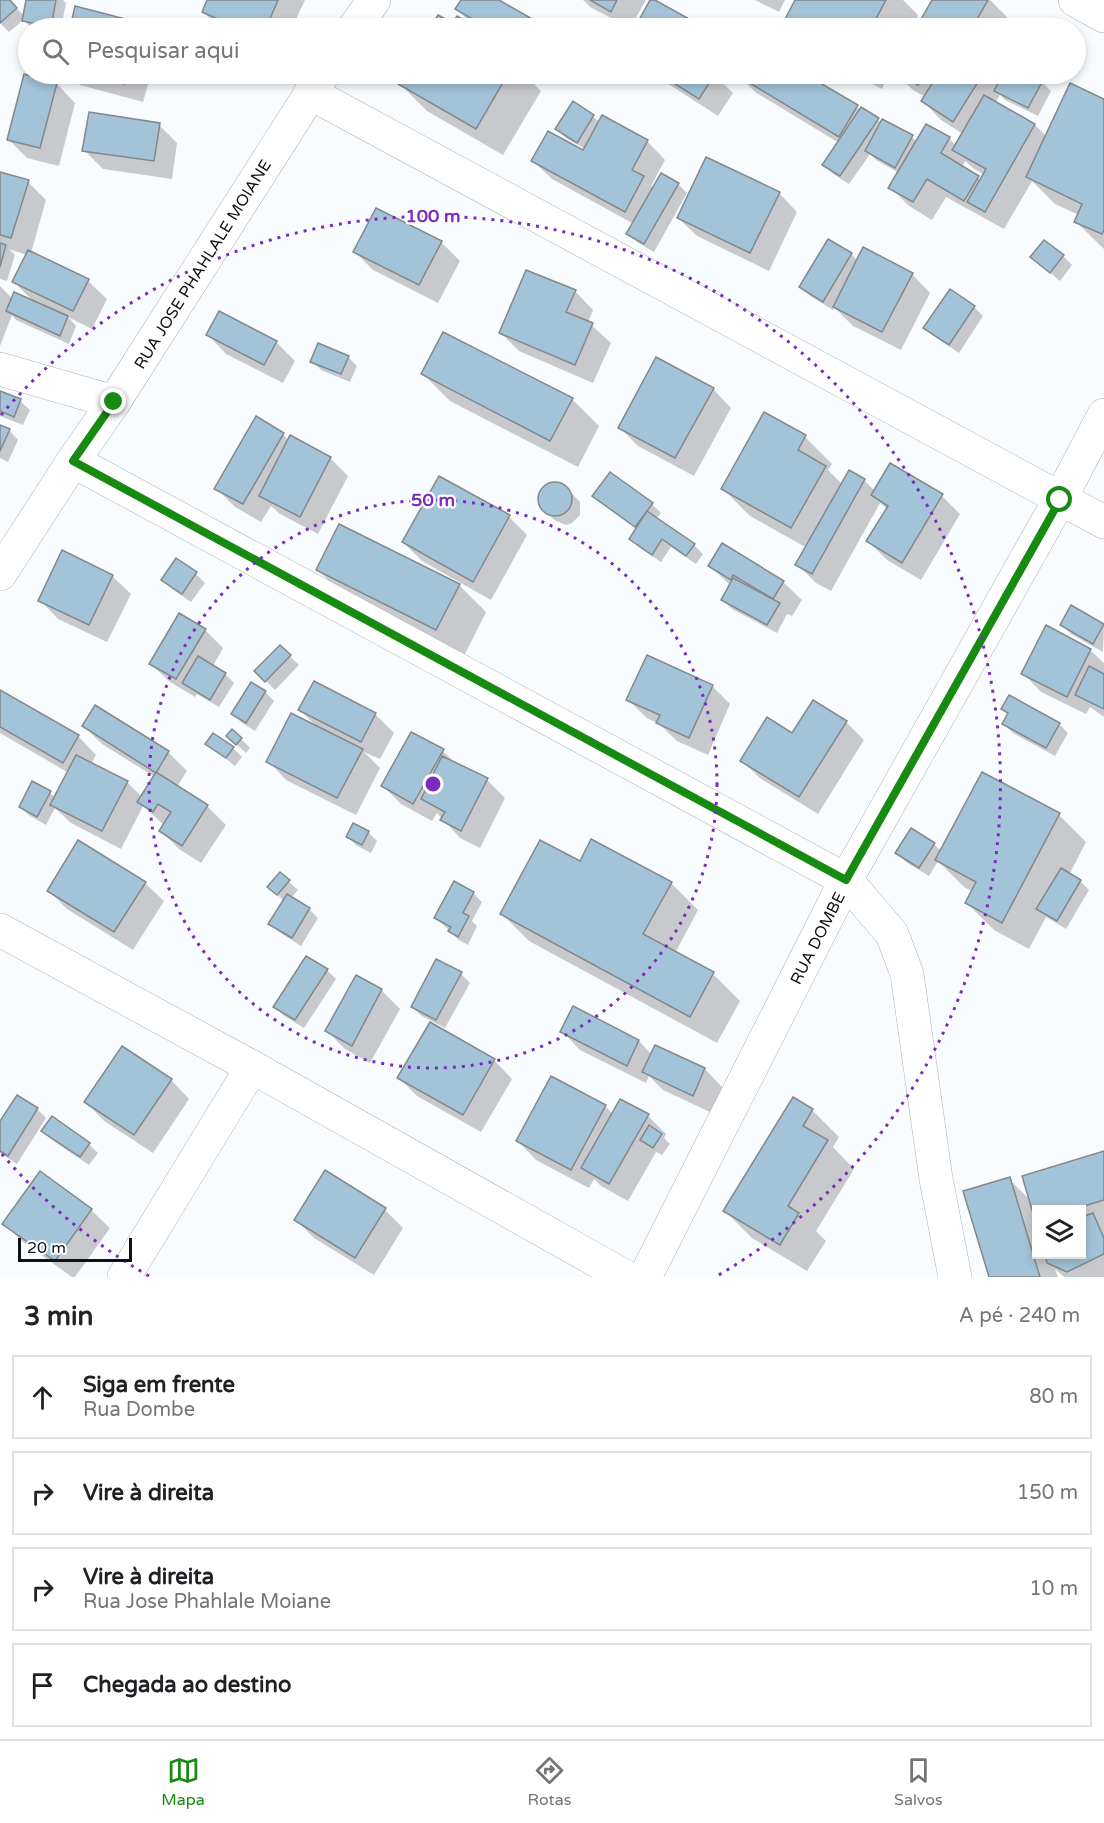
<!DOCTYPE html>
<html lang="pt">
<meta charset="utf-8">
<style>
:root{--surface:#fff;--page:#f2f2f2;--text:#202124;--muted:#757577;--line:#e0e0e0;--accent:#178b11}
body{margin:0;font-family:"Varela Round",sans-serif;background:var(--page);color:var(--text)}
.controls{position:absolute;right:18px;bottom:18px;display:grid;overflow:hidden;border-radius:0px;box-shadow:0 3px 9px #0003}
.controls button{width:54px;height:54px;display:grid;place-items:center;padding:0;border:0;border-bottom:2px solid var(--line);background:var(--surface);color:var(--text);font:30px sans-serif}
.scale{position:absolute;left:18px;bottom:15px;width:114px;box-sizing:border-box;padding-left:6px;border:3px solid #101113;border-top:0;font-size:16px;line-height:21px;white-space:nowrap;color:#101113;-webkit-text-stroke:4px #fff;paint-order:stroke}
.stop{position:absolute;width:18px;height:18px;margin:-14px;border:4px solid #178b11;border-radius:50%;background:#fff}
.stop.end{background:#178b11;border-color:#fff;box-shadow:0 2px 6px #0008}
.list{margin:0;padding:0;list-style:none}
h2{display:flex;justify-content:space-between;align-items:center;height:78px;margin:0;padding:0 24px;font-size:26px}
h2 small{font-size:20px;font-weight:400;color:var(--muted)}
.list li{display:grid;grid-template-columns:39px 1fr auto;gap:18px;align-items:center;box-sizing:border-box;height:84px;margin:0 12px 12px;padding:0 12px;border:2px solid var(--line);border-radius:0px}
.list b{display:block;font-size:22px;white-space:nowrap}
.list p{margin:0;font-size:20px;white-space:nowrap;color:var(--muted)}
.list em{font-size:20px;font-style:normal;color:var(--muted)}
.icon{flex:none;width:33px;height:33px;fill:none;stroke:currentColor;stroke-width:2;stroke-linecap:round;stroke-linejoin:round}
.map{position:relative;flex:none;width:1104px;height:1277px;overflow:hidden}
.search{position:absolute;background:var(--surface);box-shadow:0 3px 9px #0003;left:18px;right:18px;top:18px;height:66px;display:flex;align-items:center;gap:15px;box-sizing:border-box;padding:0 21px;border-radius:33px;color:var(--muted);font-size:22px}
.sheet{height:462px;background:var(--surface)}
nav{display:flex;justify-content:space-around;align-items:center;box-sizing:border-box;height:84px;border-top:2px solid var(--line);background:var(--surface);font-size:16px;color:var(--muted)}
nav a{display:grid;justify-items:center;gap:3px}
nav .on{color:var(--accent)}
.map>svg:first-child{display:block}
.shadow{fill:#0003;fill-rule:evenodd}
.building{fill:#a3c3d8;stroke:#84888b;stroke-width:1.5}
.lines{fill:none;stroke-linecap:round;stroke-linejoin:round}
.minor-casing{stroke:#b0b2b6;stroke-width:34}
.tertiary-casing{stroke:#b0b2b6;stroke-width:34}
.minor{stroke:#fff;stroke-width:33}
.tertiary{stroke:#fff;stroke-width:33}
.route{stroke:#178b11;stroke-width:8}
.ring{fill:none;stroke:#7b2cbf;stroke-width:3;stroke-dasharray:3 6}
.labels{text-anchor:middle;stroke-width:4.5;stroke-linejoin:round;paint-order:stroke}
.street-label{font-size:16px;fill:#101113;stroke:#fff}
.centre{fill:#7b2cbf;stroke:#fff;stroke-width:3}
.ring-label{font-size:18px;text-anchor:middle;font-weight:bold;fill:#7b2cbf;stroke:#fff;stroke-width:4.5;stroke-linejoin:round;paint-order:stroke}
</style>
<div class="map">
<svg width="1104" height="1277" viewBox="0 0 1104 1277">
<rect width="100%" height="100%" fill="#f9fcff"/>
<g class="shadow">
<path d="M0,0H9L25,17L28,0H63L66,3L61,28H32L23,20L9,32L0,23Z"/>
<path d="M209,0H305L292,28H220L203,12Z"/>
<path d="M463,0H497L543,28H432L439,17L453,25L458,18L475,28L457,9Z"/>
<path d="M583,0H646L630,28L590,7Z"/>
<path d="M652,0L699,26L702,28H649L641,20Z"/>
<path d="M755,0H785L779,12Z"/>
<path d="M796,0H903L918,15L912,28H785L783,26Z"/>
<path d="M934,0H990L1007,17L1001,28H918Z"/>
<path d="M76,8L140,24L144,28H71Z"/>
<path d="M68,74H151L143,102L80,85Z"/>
<path d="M406,74H524L541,91L503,155L427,111L400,84Z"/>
<path d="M653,74H713L733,93L718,116Z"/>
<path d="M737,74H802L882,123L912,137L917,142L949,138L956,146L963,134L941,120L923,101L925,97L913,90L896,74H986L999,86L1005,74H1026L1042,82L1051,91L1038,116L1005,100L1000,95L995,103L1035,125L1047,137L1104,100V249L1076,222L1079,215L1055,204L1032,181L1004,229L946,197L932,220L909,206L890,187L899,173L876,160L870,154L849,184L833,174L824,165L839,143L755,92ZM965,161L973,168L984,175L981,180L962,167Z"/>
<path d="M851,74H889L882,89Z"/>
<path d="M57,84L75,103L59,166L27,158L8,139Z"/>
<path d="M573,103L600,122L647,141L665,160L651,186L654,188L678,184L687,193L654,252L637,242L628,233L634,224L552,179L533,161L586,153L587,150L566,138L557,129Z"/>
<path d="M159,125L177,143L172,179L103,169L84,150Z"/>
<path d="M0,177L28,182L46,200L31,253L88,281L107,299L92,329L68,317L76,326L69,344L16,320L12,315L0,346V286L13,299L34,302L14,282L27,255L9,249L15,255L7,281L0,279Z"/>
<path d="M779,193L797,212L769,271L697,236L678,218Z"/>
<path d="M829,241L851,254L858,261L912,274L930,293L901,350L853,326L834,307L833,310L810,296L801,287Z"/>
<path d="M441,242L460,261L438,303L373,270L355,252Z"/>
<path d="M1063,256L1072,265L1060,281L1032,257Z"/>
<path d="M575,291L593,310L588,322L611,343L593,383L519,351L501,333Z"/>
<path d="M974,307L983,316L959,353L934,336L925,327Z"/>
<path d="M220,313L276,342L295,361L283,383L226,354L208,335Z"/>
<path d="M348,357L357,366L350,382L321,370L312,361Z"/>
<path d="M423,374L572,399L599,426L578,467L450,401Z"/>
<path d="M713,389L731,408L694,476L638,446L619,427Z"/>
<path d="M0,393L20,401L30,410L23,425L0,416Z"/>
<path d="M0,426L9,430L18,440L8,462L0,458Z"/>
<path d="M283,434L289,441L330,458L348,476L318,534L280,514L271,506L261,522L235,507L216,488Z"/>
<path d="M805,437L832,464L828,470L843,485L864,480L875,491L942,496L960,514L921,580L887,560L868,541L887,509L880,503L831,591L816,583L797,564L807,548L750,516L723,489Z"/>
<path d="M561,484L566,487L580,502V515L572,523L566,525L554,520L541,506L540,493L543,488L548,485Z"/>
<path d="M594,496L652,504L661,513L656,519L694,545L703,554L696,564L671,547L661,562L640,548L631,539L637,529L603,504Z"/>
<path d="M509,517L527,535L491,600L422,561L403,542Z"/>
<path d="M176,560L196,574L205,583L191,602L172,589L163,580Z"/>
<path d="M710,566L783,582L802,600L792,616L787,614L777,633L732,609L723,600L731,586Z"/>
<path d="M318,570L459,585L486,612L464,656L345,597Z"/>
<path d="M112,576L131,594L107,642L58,619L40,600Z"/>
<path d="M1072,607L1104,625L1103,652L1071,634L1062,625Z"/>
<path d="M205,630L223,648L213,666L225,674L234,683L219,707L197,694L195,697L170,682L151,664Z"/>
<path d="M280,647L299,665L275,690L256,671Z"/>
<path d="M1090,650L1104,663V717L1090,707L1086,714L1041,692L1023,673Z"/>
<path d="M314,683L375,714L394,733L380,759L364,752L380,768L356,815L286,780L268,761L316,726L300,710Z"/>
<path d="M712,686L730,704L708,755L677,741L659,724L647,718L628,700Z"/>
<path d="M0,692L78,736L96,755L91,764L127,782L142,797L155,777L102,744L84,726L168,752L187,771L177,787L207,806L226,825L201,863L179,849L161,831L164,825L143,806L121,849L71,823L55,808L46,825L30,816L20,807L33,783L50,793L56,798L69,773L0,733Z"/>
<path d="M265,692L274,701L255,731L242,723L233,714Z"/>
<path d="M1003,709L1059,724L1068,733L1055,756L1013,733L1004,724L1009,715Z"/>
<path d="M846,722L864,740L818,814L761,779L742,761L793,735Z"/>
<path d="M228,736L241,739L250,748L246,753Z"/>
<path d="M207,744L233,748L242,757L235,766Z"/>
<path d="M443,751L458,766L487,780L505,798L480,848L460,838L437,813L432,821L401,804L383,786Z"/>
<path d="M982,774L1059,815L1086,842L1069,875L1080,881L1089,890L1066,929L1046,917L1029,949L994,930L967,903L973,892L964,887L938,861L929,876L906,862L897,853L934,844L941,851Z"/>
<path d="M368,832L377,841L371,853L357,846L348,837Z"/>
<path d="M580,863L671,883L698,910L675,953L713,974L740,1001L717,1043L529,941L502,914Z"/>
<path d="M280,874L298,890L291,898L309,909L318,918L301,946L279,932L270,923L284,901L269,887Z"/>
<path d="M145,883L164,901L133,950L67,909L49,891Z"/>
<path d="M473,893L482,902L472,921L477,926L468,945L459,940L436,918Z"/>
<path d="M327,970L336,979L304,1028L284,1016L275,1007Z"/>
<path d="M461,974L470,983L445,1028L422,1016L412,1007Z"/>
<path d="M356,977L382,991L400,1009L370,1063L345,1049L327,1031Z"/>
<path d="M574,1008L639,1041L652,1055L655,1047L705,1069L723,1088L712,1113L663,1090L649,1076L646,1083L580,1050L562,1031Z"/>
<path d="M494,1060L512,1079L481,1132L417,1096L399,1078Z"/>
<path d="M171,1080L189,1099L153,1153L104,1121L86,1102Z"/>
<path d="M605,1106L613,1114L648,1116L666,1134L664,1138L670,1144L662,1155L656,1152L628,1201L601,1186L594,1179L589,1188L536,1160L518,1141Z"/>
<path d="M37,1109L46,1118L17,1164L0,1153V1124Z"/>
<path d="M812,1110L839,1137L833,1147L854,1169L816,1231L826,1241L807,1271L752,1238L725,1211Z"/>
<path d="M43,1131L89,1144L98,1153L89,1165L52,1140Z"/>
<path d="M1104,1153V1277H1064L1055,1269L1058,1277H991L1009,1179L1030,1200ZM1036,1210H1082V1254H1036Z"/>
<path d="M91,1210L110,1228L75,1277H72L23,1242L4,1224Z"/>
<path d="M385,1210L403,1228L374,1275L314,1238L296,1220Z"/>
</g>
<g class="building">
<path d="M0,0H10L17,8L0,23Z"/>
<path d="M26,0H56L51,27L22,21Z"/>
<path d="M207,0H278L266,28H238L202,12Z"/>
<path d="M461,0H499L541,24L538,28H488L455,9Z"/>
<path d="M590,0H617L611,12Z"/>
<path d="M650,0H655L700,25L698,28H653L639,20Z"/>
<path d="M795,0H886L871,28H785L781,27Z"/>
<path d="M932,0H988L972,28H916Z"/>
<path d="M75,6L141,23L139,28H70Z"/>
<path d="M438,15L453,23L457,16L478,28H430Z"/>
<path d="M24,74L57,83L40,148L7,140Z"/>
<path d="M84,74H128L125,84Z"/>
<path d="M404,74H508L476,129L398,84Z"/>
<path d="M659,74H715L699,99Z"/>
<path d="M735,74H805L858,105L839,137Z"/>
<path d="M896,74H924L918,85Z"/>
<path d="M938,74H983L953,122L921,101Z"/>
<path d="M1003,74H1029L1043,80L1028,108L994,91Z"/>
<path d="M1070,83L1104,99V230L1102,234L1074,222L1082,204L1026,177Z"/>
<path d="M984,95L1035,124L985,212L967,202L986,169L952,150Z"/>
<path d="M573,101L594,115L577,143L555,129Z"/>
<path d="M861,107L879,118L840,176L822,165Z"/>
<path d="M89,112L160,123L154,161L82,151Z"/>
<path d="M602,115L648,140L632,170L644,176L625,212L531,161L548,131L583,150Z"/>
<path d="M882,119L913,135L895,168L865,151Z"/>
<path d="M926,124L950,137L941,153L979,176L964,201L927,179L913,202L888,188Z"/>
<path d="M706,157L780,192L750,253L677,218Z"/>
<path d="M0,172L29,180L11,238L0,235Z"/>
<path d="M661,173L679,183L644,244L626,234Z"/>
<path d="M376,208L442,241L419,285L353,252Z"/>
<path d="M828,239L852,253L823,302L799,287Z"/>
<path d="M1044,240L1064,255L1050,273L1030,257Z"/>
<path d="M0,243L6,245L0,267Z"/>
<path d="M863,247L913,273L882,332L833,307Z"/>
<path d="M28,250L89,279L73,311L12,282Z"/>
<path d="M526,270L576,290L566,312L593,323L575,365L499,333Z"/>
<path d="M950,289L975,306L949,345L923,328Z"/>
<path d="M14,292L68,316L60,336L6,311Z"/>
<path d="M219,311L277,341L264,365L206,335Z"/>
<path d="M443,332L573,398L550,441L421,374Z"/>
<path d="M318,343L349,356L341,374L310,362Z"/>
<path d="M656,357L714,388L675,458L618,428Z"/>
<path d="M0,391L21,399L14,417L0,411Z"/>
<path d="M764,412L806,435L798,450L826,466L791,528L721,489Z"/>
<path d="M256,416L284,433L243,504L214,489Z"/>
<path d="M0,425L10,429L0,451Z"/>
<path d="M290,435L331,457L300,517L259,496Z"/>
<path d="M890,463L943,494L902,563L866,541L888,506L871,495Z"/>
<path d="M849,470L865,479L812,574L795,565Z"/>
<path d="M610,472L653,503L635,527L592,496Z"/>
<path d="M439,476L510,515L473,582L402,542Z"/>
<circle cx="555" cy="499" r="17"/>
<path d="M647,511L695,544L686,556L662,539L652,555L629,539Z"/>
<path d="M339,524L460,584L436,630L316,570Z"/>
<path d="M722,543L784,581L773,599L733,575L731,580L708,566Z"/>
<path d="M62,550L113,575L89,625L38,601Z"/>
<path d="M176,558L197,572L182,594L161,580Z"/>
<path d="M733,578L780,603L767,625L721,600Z"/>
<path d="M1071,605L1104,624L1093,644L1060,625Z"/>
<path d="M179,613L206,629L176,679L149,664Z"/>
<path d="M1046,625L1091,649L1067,697L1021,674Z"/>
<path d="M280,645L291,655L265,682L254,671Z"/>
<path d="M647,655L713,685L689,738L656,723L660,715L626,700Z"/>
<path d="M198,656L226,673L210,700L182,683Z"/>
<path d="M1089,666L1104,674V709L1075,695Z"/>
<path d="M314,681L376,713L361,742L298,710Z"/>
<path d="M251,682L266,691L246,723L231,714Z"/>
<path d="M0,690L79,735L63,763L0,727Z"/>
<path d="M1009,695L1060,723L1046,748L1002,724L1008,713L1001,709Z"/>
<path d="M813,700L847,721L799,797L740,761L767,717L792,733Z"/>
<path d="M95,705L169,751L156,773L82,726Z"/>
<path d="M291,713L363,749L337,798L266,762Z"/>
<path d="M232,729L242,738L236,745L226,736Z"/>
<path d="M411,732L444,749L413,804L381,786Z"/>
<path d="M213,733L234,747L226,758L205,744Z"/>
<path d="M76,755L128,781L102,831L50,805Z"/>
<path d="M442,756L488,778L461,831L440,820L445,812L421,799Z"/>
<path d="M156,772L208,805L182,846L159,831L171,812L158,804L153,812L137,802Z"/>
<path d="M982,772L1060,813L1002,923L965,903L976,882L935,860Z"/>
<path d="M32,781L51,791L37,817L19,807Z"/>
<path d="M353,823L369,831L362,845L346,837Z"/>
<path d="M911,828L935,843L919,868L895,853Z"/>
<path d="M591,839L672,882L643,934L714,972L690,1017L500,914L540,840L580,861Z"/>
<path d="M78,840L146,882L114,932L47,891Z"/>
<path d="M1061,868L1081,880L1057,921L1036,909Z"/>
<path d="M280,872L290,880L277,895L267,887Z"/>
<path d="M454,881L474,892L463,913L469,916L458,937L448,931L451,927L434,918Z"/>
<path d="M287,894L310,908L292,938L268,924Z"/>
<path d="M306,956L328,969L295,1020L273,1007Z"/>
<path d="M436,959L462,972L436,1020L411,1007Z"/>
<path d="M356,975L382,989L352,1046L325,1031Z"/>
<path d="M573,1006L639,1040L627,1066L560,1032Z"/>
<path d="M430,1022L495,1059L463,1115L397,1078Z"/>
<path d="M655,1045L705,1068L693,1096L642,1072Z"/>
<path d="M122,1046L172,1079L134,1135L84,1102Z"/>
<path d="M551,1076L606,1105L571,1170L516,1141Z"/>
<path d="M17,1095L38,1108L8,1156L0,1151V1121Z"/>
<path d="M793,1097L813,1109L803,1126L828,1140L788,1206L799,1213L780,1245L723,1211Z"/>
<path d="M620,1099L649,1114L609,1184L581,1168Z"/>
<path d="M52,1116L90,1143L80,1157L41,1131Z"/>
<path d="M649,1125L662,1134L653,1148L640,1140Z"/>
<path d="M1104,1151V1200L1071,1210H1036V1220H1035L1022,1176Z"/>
<path d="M325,1170L386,1208L355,1258L294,1220Z"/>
<path d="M40,1171L92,1209L55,1261L2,1224Z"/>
<path d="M1010,1177L1040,1277H989L963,1191Z"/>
<path d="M1093,1213L1104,1238V1254L1067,1272L1047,1263L1045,1254H1082V1217Z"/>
</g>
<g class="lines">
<defs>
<g id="minor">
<path d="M1075,0L1104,16"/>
<path d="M354,28L374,0"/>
<path d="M310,93L1104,522"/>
<path d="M0,369L114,402"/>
<path d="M73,461L846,880L892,934L907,974L936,1179L955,1277"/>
<path d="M0,574L73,461L114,402L323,74"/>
<path d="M0,930L252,1067L626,1277"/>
<path d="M124,1277L252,1067"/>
</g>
<path id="tertiary" d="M645,1277L846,880L1060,499L1104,415"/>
</defs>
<use href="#minor" class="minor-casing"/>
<use href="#tertiary" class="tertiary-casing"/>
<use href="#minor" class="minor"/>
<use href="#tertiary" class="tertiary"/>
</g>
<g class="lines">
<path class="route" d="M114,402L73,461L846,880L1060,500"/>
</g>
<g class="ring">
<circle cx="433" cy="784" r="284"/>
<path d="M149 1276A568 568 0 0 1 1 1153M1 415A568 568 0 1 1 717 1276"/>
</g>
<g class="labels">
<g class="street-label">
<text transform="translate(202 264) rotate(-58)" y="6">RUA JOSE PHAHLALE MOIANE</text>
<text transform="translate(817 938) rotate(-63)" y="6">RUA DOMBE</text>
</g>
</g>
<circle cx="433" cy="784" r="9" class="centre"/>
<g class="ring-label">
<text x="433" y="222">100 m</text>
<text x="433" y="506">50 m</text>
</g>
</svg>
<div class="controls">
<button><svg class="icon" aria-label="layers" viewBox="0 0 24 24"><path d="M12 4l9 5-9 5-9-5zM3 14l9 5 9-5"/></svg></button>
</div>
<div class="scale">20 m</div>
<div class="stop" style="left:1060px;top:500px"></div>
<div class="stop end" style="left:114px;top:402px"></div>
<div class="search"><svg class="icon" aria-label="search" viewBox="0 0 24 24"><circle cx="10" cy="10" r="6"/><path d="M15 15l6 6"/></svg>Pesquisar aqui</div>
</div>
<section class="sheet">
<h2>3 min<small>A pé · 240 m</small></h2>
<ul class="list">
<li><svg class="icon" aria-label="ahead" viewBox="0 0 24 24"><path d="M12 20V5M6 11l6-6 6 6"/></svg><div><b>Siga em frente</b><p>Rua Dombe</p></div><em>80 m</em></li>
<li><svg class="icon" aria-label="right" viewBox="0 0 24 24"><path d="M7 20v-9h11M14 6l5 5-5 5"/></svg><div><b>Vire à direita</b></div><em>150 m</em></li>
<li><svg class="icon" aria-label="right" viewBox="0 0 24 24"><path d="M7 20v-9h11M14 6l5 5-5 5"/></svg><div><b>Vire à direita</b><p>Rua Jose Phahlale Moiane</p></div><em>10 m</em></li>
<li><svg class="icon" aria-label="arrive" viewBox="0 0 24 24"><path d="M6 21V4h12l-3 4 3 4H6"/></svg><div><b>Chegada ao destino</b></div></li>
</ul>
</section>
<nav>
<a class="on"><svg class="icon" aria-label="map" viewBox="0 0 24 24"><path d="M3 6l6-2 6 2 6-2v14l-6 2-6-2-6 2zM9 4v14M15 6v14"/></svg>Mapa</a>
<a><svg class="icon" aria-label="directions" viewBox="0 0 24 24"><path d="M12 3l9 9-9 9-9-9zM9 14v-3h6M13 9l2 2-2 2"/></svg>Rotas</a>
<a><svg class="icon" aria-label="saved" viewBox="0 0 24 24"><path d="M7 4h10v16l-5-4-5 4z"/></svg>Salvos</a>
</nav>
